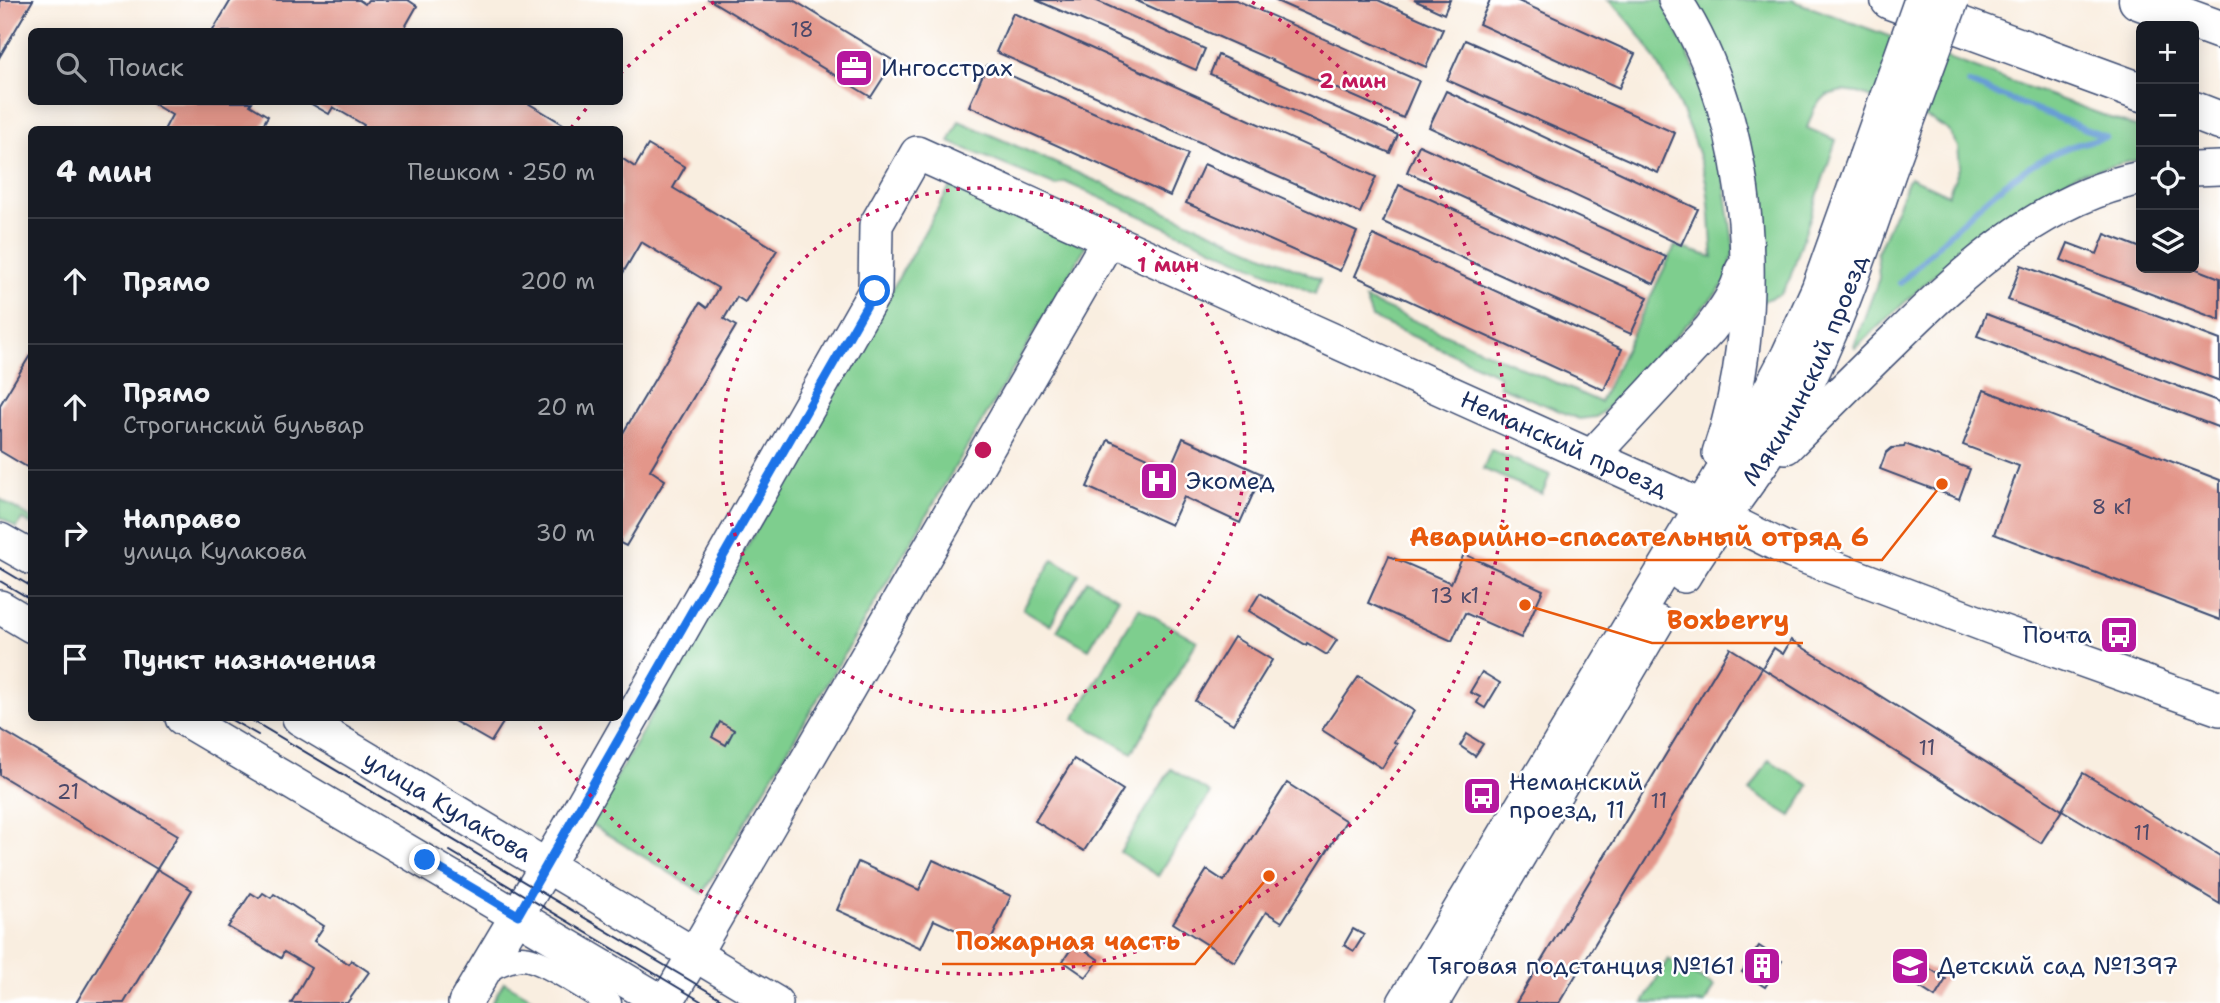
<!DOCTYPE html>
<html lang="ru">
<meta charset="utf-8">
<style>
:root{--surface:#171b24;--page:#20242c;--text:#f1f3f6;--muted:#9ea1a6;--line:#363941}
body{margin:0;font-family:"Shantell Sans",sans-serif;background:var(--page);color:var(--text)}
.controls{position:absolute;right:21px;top:21px;display:grid;overflow:hidden;border-radius:10px;box-shadow:0 4px 18px #0003}
.controls button{width:63px;height:63px;display:grid;place-items:center;padding:0;border:0;border-bottom:2px solid var(--line);background:var(--surface);color:var(--text);font:35px sans-serif}
.stop{position:absolute;width:21px;height:21px;margin:-16px;border:5px solid #1a73e8;border-radius:50%;background:#fff}
.stop.end{background:#1a73e8;border-color:#fff;box-shadow:0 2px 7px #0008}
.list{margin:0;padding:0;list-style:none}
h2{display:flex;justify-content:space-between;align-items:center;height:91px;margin:0;padding:0 28px;font-size:30px}
h2 small{font-size:23px;font-weight:400;color:var(--muted)}
.list li{display:grid;grid-template-columns:46px 1fr auto;gap:21px;align-items:center;box-sizing:border-box;height:126px;padding:0 28px;border-top:2px solid var(--line)}
.list b{display:block;font-size:26px;white-space:nowrap}
.list p{margin:0;font-size:23px;white-space:nowrap;color:var(--muted)}
.list em{font-size:23px;font-style:normal;color:var(--muted)}
.icon{flex:none;width:38px;height:38px;fill:none;stroke:currentColor;stroke-width:2;stroke-linecap:round;stroke-linejoin:round}
.map{position:relative;flex:none;width:2220px;height:1003px;overflow:hidden}
.search{position:absolute;background:var(--surface);box-shadow:0 4px 18px #0003;left:28px;top:28px;width:595px;height:77px;display:flex;align-items:center;gap:18px;box-sizing:border-box;padding:0 24px;border-radius:10px;color:var(--muted);font-size:26px}
.panel{position:absolute;background:var(--surface);box-shadow:0 4px 18px #0003;left:28px;top:126px;width:595px;height:595px;border-radius:10px}
.map>svg:first-child{display:block}
.green{fill:#7ece8e;stroke:#4c7e76;stroke-width:2}
.lines{fill:none;stroke-linecap:round;stroke-linejoin:round}
.stream{stroke:#689dd5;stroke-width:6}
.building{fill:#e3968a}
.street-casing{stroke:#3c4c72;stroke-width:27}
.secondary-casing{stroke:#3c4c72;stroke-width:36}
.highway-casing{stroke:#3c4c72;stroke-width:41}
.street{stroke:#fff;stroke-width:24}
.secondary{stroke:#fff;stroke-width:33}
.highway{stroke:#fff;stroke-width:38}
.tram{stroke:#1b2f5e;stroke-width:2}
.secondary-bridge-casing{stroke:#3c4c72;stroke-width:36;stroke-linecap:butt}
.secondary-bridge{stroke:#fff;stroke-width:33}
.route{stroke:#1a73e8;stroke-width:9}
.ring{fill:none;stroke:#c2185b;stroke-width:3.5;stroke-dasharray:3.5 7}
.labels{text-anchor:middle;stroke-width:5;stroke-linejoin:round;paint-order:stroke}
.number-label{font-size:21px;fill:#4d4969}
.poi-label{font-size:24px;fill:#1b2f5e;stroke:#fff;text-anchor:start}
.street-label{font-size:24px;fill:#1b2f5e;stroke:#fff}
.centre{fill:#c2185b;stroke:#fff;stroke-width:3.5}
.ring-label{font-size:21px;text-anchor:middle;font-weight:bold;fill:#c2185b;stroke:#fff;stroke-width:5;stroke-linejoin:round;paint-order:stroke}
.leader{fill:none;stroke:#e8590c;stroke-width:2.5}
.callout-dot{fill:#e8590c;stroke:#fff;stroke-width:2.5}
.callout-label{font-size:26px;text-anchor:middle;font-weight:bold;fill:#e8590c;stroke:#fff;stroke-width:5;stroke-linejoin:round;paint-order:stroke}
</style>
<div class="map">
<svg width="2220" height="1003" viewBox="0 0 2220 1003">
<rect width="100%" height="100%" fill="#fff"/>
<filter id="ink" filterUnits="userSpaceOnUse"><feTurbulence type="fractalNoise" baseFrequency=".0143" numOctaves="2"/><feDisplacementMap in="SourceGraphic" scale="14" xChannelSelector="R" yChannelSelector="G"/><feConvolveMatrix kernelMatrix="1 2 1 2 8 2 1 2 1" color-interpolation-filters="sRGB"/></filter>
<filter id="wash" filterUnits="userSpaceOnUse"><feTurbulence type="fractalNoise" baseFrequency=".00686" numOctaves="4" result="noise"/><feDisplacementMap in="SourceGraphic" scale="28" xChannelSelector="R" yChannelSelector="G"/><feGaussianBlur stdDeviation="1.57" result="paint"/><feColorMatrix in="noise" values="0 0 0 0 0 0 0 0 0 0 0 0 0 0 0 0 0 1.4 0 .05"/><feComposite in="paint" operator="in"/></filter>
<g filter="url(#wash)">
<rect width="100%" height="100%" fill="#f9eee0"/>
<g class="green">
<path d="M1608,0H1662L1714,109L1734,249L1727,281L1713,297L1607,408L1596,417L1579,419L1499,386V375L1372,318L1365,299L1600,402L1675,246L1713,257C1710,231 1711,202 1705,177C1690,120 1652,37 1608,0Z"/>
<path d="M1690,0H1791L2141,129V159L2077,174L1988,226L1855,348L1854,346L1879,278L1877,253L1910,177L1948,195L1960,166L1958,147L1949,131L1932,120L1858,93L1842,91L1827,95L1815,107L1807,128L1836,140L1790,278L1781,294L1758,303Z"/>
<path d="M959,121L1320,279L1315,294L1065,182L1056,186L949,142Z"/>
<path d="M951,185L1086,246L703,893L590,824Z"/>
<path d="M1491,450L1550,475L1542,494L1483,469Z"/>
<path d="M0,499L31,518V525L22,519L17,528L0,517Z"/>
<path d="M1053,559L1079,574L1050,625L1023,609Z"/>
<path d="M1087,580L1119,598L1089,649L1057,631Z"/>
<path d="M1139,608L1197,641L1132,753L1074,719Z"/>
<path d="M1769,760L1809,785L1791,816L1750,791Z"/>
<path d="M1171,769L1210,793L1158,876L1120,852Z"/>
<path d="M1668,959L1714,986L1705,1003H1643Z"/>
<path d="M504,982L541,1003H492Z"/>
</g>
<g class="lines">
<path class="stream" d="M1900,283C1951,234 2002,172 2069,147C2081,143 2094,140 2106,137L1969,83"/>
</g>
<g id="blocks">
<g class="building">
<path d="M0,0H33L0,56Z"/>
<path d="M231,0H359L365,4L368,0H408L417,6L404,29L409,32H212Z"/>
<path d="M710,0H793L894,61L871,97Z"/>
<path d="M1036,0H1095L1205,49L1196,70Z"/>
<path d="M1135,0H1236L1419,81L1403,118Z"/>
<path d="M1274,0H1378L1443,29L1426,67Z"/>
<path d="M1414,0H1450L1444,14Z"/>
<path d="M1490,0H1516L1635,54L1619,88L1479,24Z"/>
<path d="M1013,13L1376,177L1360,213L996,52Z"/>
<path d="M1465,40L1675,133L1658,173L1447,80Z"/>
<path d="M1218,55L1398,135L1390,153L1210,74Z"/>
<path d="M987,65L1188,154L1170,196L969,106Z"/>
<path d="M1446,91L1698,209L1681,245L1429,127Z"/>
<path d="M150,102H252L250,105L268,116L260,130H164L172,115Z"/>
<path d="M308,102H526L573,130H361L364,125L333,107L329,114Z"/>
<path d="M648,145L685,167L673,188L777,250L745,302L737,297L724,319L736,326L650,470L665,480L626,546L620,543V438L700,303L707,308L718,288L641,242L620,278V157L635,167Z"/>
<path d="M1419,145L1666,257L1654,284L1407,172Z"/>
<path d="M1204,164L1357,232L1340,271L1186,203Z"/>
<path d="M1399,185L1648,297L1631,334L1383,222Z"/>
<path d="M2105,234L2141,248V268H2194L2220,278V320L2061,260L2068,243L2097,254Z"/>
<path d="M1373,235L1622,349L1604,390L1355,276Z"/>
<path d="M2021,265L2220,340V381L2008,300Z"/>
<path d="M1986,314L2220,402V428L1977,336Z"/>
<path d="M32,352V470L0,451V405Z"/>
<path d="M1984,390L2220,480V620L1994,534L2019,466L1963,445Z"/>
<path d="M1183,438L1262,474L1240,523L1184,497L1171,525L1087,487L1108,440L1170,468Z"/>
<path d="M1905,444L1970,469L1959,499L1880,469L1886,453L1892,448L1904,447Z"/>
<path d="M1464,554L1543,590L1521,638L1465,613L1452,641L1368,603L1389,556L1451,583Z"/>
<path d="M1260,593L1337,640L1327,655L1307,643L1306,645L1249,611Z"/>
<path d="M1234,637L1272,660L1233,724L1195,701Z"/>
<path d="M1791,640L2062,810L2041,843L1762,668L1774,648L1783,654Z"/>
<path d="M1730,648L1762,668L1559,1003H1516Z"/>
<path d="M1482,672L1500,683L1485,708L1477,703L1480,697L1470,692Z"/>
<path d="M1359,676L1414,711L1394,742L1397,744L1382,768L1322,730Z"/>
<path d="M449,718H506L491,742Z"/>
<path d="M720,722L734,730L726,745L712,737Z"/>
<path d="M0,729L178,835L157,869L192,890L124,1003H76L157,869L0,775Z"/>
<path d="M1467,734L1483,744L1475,756L1460,746Z"/>
<path d="M1074,759L1123,790L1084,851L1035,821Z"/>
<path d="M2083,773L2220,856V904L2062,810Z"/>
<path d="M1287,783L1346,821L1282,922L1266,912L1235,962L1173,923L1207,870L1224,881Z"/>
<path d="M933,860L1011,896L989,945L934,920L921,948L837,910L858,862L919,890Z"/>
<path d="M251,893L259,898L263,893L271,898L274,894L324,926L314,941L349,964L351,960L369,972L347,1003H291L311,968L284,952L281,958L228,927Z"/>
<path d="M1353,929L1364,935L1354,951L1344,945Z"/>
<path d="M1075,943L1099,960L1086,977L1063,961Z"/>
<path d="M1759,946L1782,961L1765,987L1742,972Z"/>
<path d="M1921,963L1946,979L1935,997L1910,981Z"/>
</g>
</g>
</g>
<g filter="url(#ink)">
<use href="#blocks" fill-opacity="0" stroke="#3c4c72" stroke-width="2"/>
<g class="lines">
<defs>
<path id="street" d="M485,971C496,965 508,959 521,958C541,957 590,992 609,1003"/>
<g id="secondary">
<path d="M1675,0C1756,121 1766,318 1719,453"/>
<path d="M2194,169L2220,168"/>
<path d="M1786,447C1821,412 1856,377 1892,342C1962,273 2041,198 2141,178"/>
<path d="M1592,456L1710,329C1724,311 1738,292 1742,270"/>
<path d="M0,540L32,558"/>
<path id="s1" d="M1684,576C1719,517 1765,467 1796,406C1836,330 1863,248 1891,167"/>
<path d="M0,607L32,626"/>
<path d="M182,718L664,1003"/>
<path id="s2" d="M299,718L776,1003"/>
<path id="s3" d="M465,1003L569,828L875,291L876,225L917,153L1675,494L1792,552L1998,630L2220,709"/>
<path d="M666,1003L1109,239"/>
<path d="M1404,1003L1757,414L1788,355L1818,289L1865,158"/>
<path d="M1432,1003L1657,622"/>
</g>
<g id="highway">
<path d="M1890,0L2141,92"/>
<path d="M2138,0L2220,30"/>
<path d="M2194,111L2220,121"/>
</g>
</defs>
<use href="#street" class="street-casing"/>
<use href="#secondary" class="secondary-casing"/>
<use href="#highway" class="highway-casing"/>
<use href="#street" class="street"/>
<use href="#secondary" class="secondary"/>
<use href="#highway" class="highway"/>
<g class="tram">
<path d="M0,568L32,587"/>
<path d="M0,581L32,600"/>
<path d="M228,718L258,735"/>
<path d="M248,718L728,1003"/>
<path d="M450,851L704,1003"/>
</g>
<defs>
<g id="secondary-bridge">
<path d="M1865,158L1921,0"/>
<path d="M1891,167L1952,0"/>
</g>
</defs>
<use href="#secondary-bridge" class="secondary-bridge-casing"/>
<use href="#secondary-bridge" class="secondary-bridge"/>
</g>
</g>
<g class="lines" filter="url(#ink)">
<path class="route" d="M425,860L518,915L875,291"/>
</g>
<g class="ring">
<circle cx="983" cy="450" r="262"/>
<path d="M571 128A523 523 0 0 1 591 103M620 74A523 523 0 0 1 714 2M1252 2A523 523 0 1 1 535 719"/>
</g>
<defs>
<symbol id="office-square" viewBox="-11 -11 22 22"><rect x="-9" y="-9" width="18" height="18" rx="4" fill="#b5179e" stroke="#fff"/><path d="M-6-3h4V-5.5h4V-3h4V5H-6ZM-1-4.5V-3h2v-1.5ZM-6 0V1H6V0Z" fill="#fff"/></symbol>
<symbol id="hospital-square" viewBox="-11 -11 22 22"><rect x="-9" y="-9" width="18" height="18" rx="4" fill="#b5179e" stroke="#fff"/><path d="M-5-5h3v3.5h4V-5h3V5h-3V1.5h-4V5h-3Z" fill="#fff"/></symbol>
<symbol id="bus-square" viewBox="-11 -11 22 22"><rect x="-9" y="-9" width="18" height="18" rx="4" fill="#b5179e" stroke="#fff"/><path d="M-5-6H5V4H4V6H2V4H-2V6H-4V4H-5ZM-3.5-4V0h7V-4ZM-3.5 1.2v1.5H-2V1.2ZM2 1.2v1.5H3.5V1.2Z" fill="#fff"/></symbol>
<symbol id="building-square" viewBox="-11 -11 22 22"><rect x="-9" y="-9" width="18" height="18" rx="4" fill="#b5179e" stroke="#fff"/><path d="M-4-6H4V6H1V3H-1V6H-4ZM-2.5-4.3h1.7v1.8h-1.7ZM.8-4.3h1.7v1.8H.8ZM-2.5-1h1.7V.8h-1.7ZM.8-1h1.7V.8H.8Z" fill="#fff"/></symbol>
<symbol id="school-square" viewBox="-11 -11 22 22"><rect x="-9" y="-9" width="18" height="18" rx="4" fill="#b5179e" stroke="#fff"/><path d="M0-5L7-2L0 1L-7-2ZM-4 1L0 2.5L4 1V4Q0 6-4 4Z" fill="#fff"/></symbol>
</defs>
<g fill-rule="evenodd">
<use href="#office-square" x="832" y="46" width="44" height="44"/>
<use href="#hospital-square" x="1137" y="459" width="44" height="44"/>
<use href="#bus-square" x="2097" y="613" width="44" height="44"/>
<use href="#bus-square" x="1460" y="774" width="44" height="44"/>
<use href="#building-square" x="1740" y="944" width="44" height="44"/>
<use href="#school-square" x="1888" y="944" width="44" height="44"/>
</g>
<g class="labels">
<g class="number-label">
<text x="802" y="37">18</text>
<text x="2112" y="514">8 к1</text>
<text x="1455" y="603">13 к1</text>
<text x="1927" y="755">11</text>
<text x="68" y="799">21</text>
<text x="1659" y="808">11</text>
<text x="2142" y="840">11</text>
</g>
<g class="poi-label">
<text x="881" y="76">Ингосстрах</text>
<text x="1186" y="489">Экомед</text>
<text x="2092" y="643" text-anchor="end">Почта</text>
<text x="1509" y="790">Неманский<tspan x="1509" dy="28">проезд, 11</tspan></text>
<text x="1735" y="974" text-anchor="end">Тяговая подстанция №161</text>
<text x="1937" y="974">Детский сад №1397</text>
</g>
<g class="street-label">
<text dy="8" stroke="none"><textPath href="#s1" startOffset="240">Мякининский проезд</textPath></text>
<text dy="8" stroke="none"><textPath href="#s3" startOffset="1680">Неманский проезд</textPath></text>
<text dy="8" stroke="none"><textPath href="#s2" startOffset="173">улица Кулакова</textPath></text>
</g>
</g>
<circle cx="983" cy="450" r="10" class="centre"/>
<g class="ring-label">
<text x="1353" y="88">2 мин</text>
<text x="1168" y="272">1 мин</text>
</g>
<path class="leader" d="M1942 484L1882 560H1395M1525 605L1652 643H1803M1269 876L1195 964H942"/>
<g class="callout-dot">
<circle cx="1942" cy="484" r="7"/>
<circle cx="1525" cy="605" r="7"/>
<circle cx="1269" cy="876" r="7"/>
</g>
<g class="callout-label">
<text x="1639" y="546">Аварийно-спасательный отряд 6</text>
<text x="1728" y="629">Boxberry</text>
<text x="1068" y="950">Пожарная часть</text>
</g>
</svg>
<div class="controls">
<button>+</button>
<button>−</button>
<button><svg class="icon" aria-label="locate" viewBox="0 0 24 24"><circle cx="12" cy="12" r="6"/><path d="M12 2v4M12 18v4M2 12h4M18 12h4"/></svg></button>
<button><svg class="icon" aria-label="layers" viewBox="0 0 24 24"><path d="M12 4l9 5-9 5-9-5zM3 14l9 5 9-5"/></svg></button>
</div>
<div class="stop" style="left:875px;top:291px"></div>
<div class="stop end" style="left:425px;top:860px"></div>
<div class="search"><svg class="icon" aria-label="search" viewBox="0 0 24 24"><circle cx="10" cy="10" r="6"/><path d="M15 15l6 6"/></svg>Поиск</div>
<section class="panel">
<h2>4 мин<small>Пешком · 250 m</small></h2>
<ul class="list">
<li><svg class="icon" aria-label="ahead" viewBox="0 0 24 24"><path d="M12 20V5M6 11l6-6 6 6"/></svg><div><b>Прямо</b></div><em>200 m</em></li>
<li><svg class="icon" aria-label="ahead" viewBox="0 0 24 24"><path d="M12 20V5M6 11l6-6 6 6"/></svg><div><b>Прямо</b><p>Строгинский бульвар</p></div><em>20 m</em></li>
<li><svg class="icon" aria-label="right" viewBox="0 0 24 24"><path d="M7 20v-9h11M14 6l5 5-5 5"/></svg><div><b>Направо</b><p>улица Кулакова</p></div><em>30 m</em></li>
<li><svg class="icon" aria-label="arrive" viewBox="0 0 24 24"><path d="M6 21V4h12l-3 4 3 4H6"/></svg><div><b>Пункт назначения</b></div></li>
</ul>
</section>
</div>
